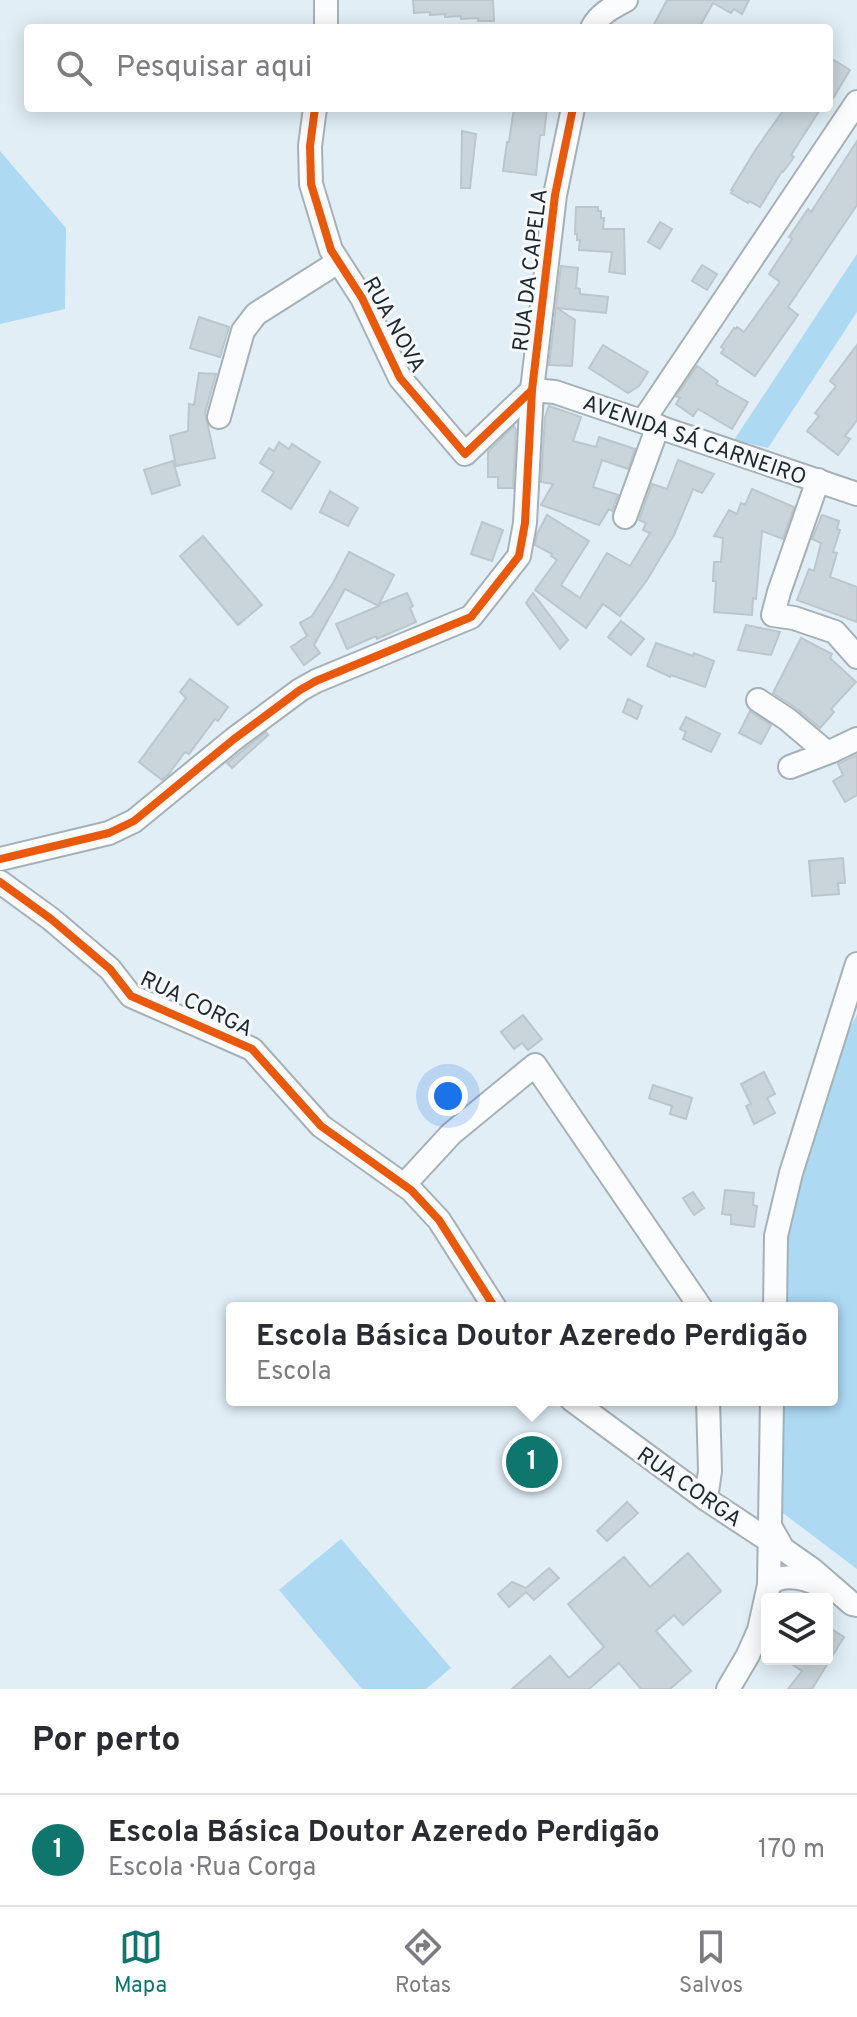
<!DOCTYPE html>
<html lang="pt">
<meta charset="utf-8">
<style>
:root{--surface:#fff;--page:#f7f7f7;--text:#2b2b33;--muted:#7c7c81;--line:#e1e1e2;--accent:#0f766e}
body{margin:0;font-family:Overpass,sans-serif;background:var(--page);color:var(--text)}
.controls{position:absolute;right:24px;bottom:24px;display:grid;overflow:hidden;border-radius:8px;box-shadow:0 4px 20px #0003}
.controls button{width:72px;height:72px;display:grid;place-items:center;padding:0;border:0;border-bottom:2px solid var(--line);background:var(--surface);color:var(--text);font:40px sans-serif}
.you{position:absolute;left:448px;top:1096px;width:28px;height:28px;margin:-20px;border:6px solid #fff;border-radius:50%;background:#1a73e8;box-shadow:0 0 0 12px #1a73e833}
.badge{display:grid;place-items:center;width:52px;height:52px;border-radius:50%;background:var(--accent);color:#fff;font-size:26px;font-weight:700}
.pin{position:absolute;translate:-50% -50%;border:4px solid #fff;box-shadow:0 2px 8px #0006}
.popup{position:absolute;left:226px;top:1302px;width:612px;height:104px;box-sizing:border-box;display:grid;place-content:center;border-radius:8px;background:var(--surface);filter:drop-shadow(0 2px 6px #0005);font-size:26px;white-space:nowrap;color:var(--muted)}
.popup b{font-size:30px;color:var(--text)}
.popup::after{content:'';position:absolute;left:50%;top:100%;margin-left:-16px;border:16px solid transparent;border-top-color:var(--surface)}
.list{margin:0;padding:0;list-style:none}
h2{display:flex;justify-content:space-between;align-items:center;height:104px;margin:0;padding:0 32px;font-size:34px}
h2 small{font-size:26px;font-weight:400;color:var(--muted)}
.list li{display:grid;grid-template-columns:52px 1fr auto;gap:24px;align-items:center;box-sizing:border-box;height:112px;padding:0 32px;border-top:2px solid var(--line)}
.list b{display:block;font-size:30px;white-space:nowrap}
.list p{margin:0;font-size:26px;white-space:nowrap;color:var(--muted)}
.list em{font-size:26px;font-style:normal;color:var(--muted)}
.icon{flex:none;width:44px;height:44px;fill:none;stroke:currentColor;stroke-width:2;stroke-linecap:round;stroke-linejoin:round}
.map{position:relative;flex:none;width:857px;height:1689px;overflow:hidden}
.search{position:absolute;background:var(--surface);box-shadow:0 4px 20px #0003;left:24px;right:24px;top:24px;height:88px;display:flex;align-items:center;gap:20px;box-sizing:border-box;padding:0 28px;border-radius:8px;color:var(--muted);font-size:30px}
.sheet{height:216px;background:var(--surface)}
nav{display:flex;justify-content:space-around;align-items:center;box-sizing:border-box;height:112px;border-top:2px solid var(--line);background:var(--surface);font-size:22px;color:var(--muted)}
nav a{display:grid;justify-items:center;gap:4px}
nav .on{color:var(--accent)}
.map>svg:first-child{display:block}
.green{fill:#add9f3}
.building{fill:#cad5db;stroke:#bcc6cc;stroke-width:2}
.lines{fill:none;stroke-linecap:round;stroke-linejoin:round}
.minor-casing{stroke:#a6b0b7;stroke-width:26}
.minor{stroke:#fafcfe;stroke-width:22}
.cycleway-casing{stroke:#f5f9fd;stroke-width:13}
.cycleway{stroke:#e8590c;stroke-width:8}
.labels{text-anchor:middle;stroke-width:6;stroke-linejoin:round;paint-order:stroke}
.street-label{font-size:22px;fill:#1f282d;stroke:#f5f9fd}
</style>
<div class="map">
<svg width="857" height="1689" viewBox="0 0 857 1689">
<rect width="100%" height="100%" fill="#e1eef6"/>
<g class="green">
<path d="M0,151L66,228L65,309L0,324Z"/>
<path d="M857,254V312L768,448L734,440Z"/>
<path d="M857,1014V1569L783,1513L784,1400H832V1308H786L788,1237L808,1119Z"/>
<path d="M341,1539L451,1668L426,1689H362L279,1590Z"/>
</g>
<g class="building">
<path d="M413,0H493L494,21H478V18L461,19V16L445,17V14L430,15V12L414,13Z"/>
<path d="M667,0H749L742,14L734,9L731,13L713,3L699,28H652Z"/>
<path d="M829,57L850,70L829,105Z"/>
<path d="M514,108H547L544,135H540L536,175L503,171L507,142H509Z"/>
<path d="M785,108H821L791,155L794,157L783,172L782,171L760,207L749,201L748,203L731,193L733,191L731,190L756,149Z"/>
<path d="M462,131L476,134L470,188H461Z"/>
<path d="M857,141V205L788,307L798,315L755,376L721,353L724,349L721,347L734,328L736,329L737,327L744,332L780,282L769,274L792,239L789,237L808,209L811,212Z"/>
<path d="M576,207H598V211H601V218H604L603,229H624L625,274L609,272L612,252L579,250L580,240H577V234H575Z"/>
<path d="M660,222L672,229L660,249L648,242Z"/>
<path d="M702,265L717,274L707,290L692,281Z"/>
<path d="M561,266L578,268L576,288L580,289V294L608,297L606,313L557,308L575,320L572,366L549,365Z"/>
<path d="M199,317L229,327L220,357L190,348Z"/>
<path d="M603,345L648,372L639,386L628,393L589,368Z"/>
<path d="M857,345V420L845,436L850,439L838,455L807,431L819,416L815,413L836,386L830,381Z"/>
<path d="M697,366L718,381L716,384L748,402L732,429L698,409L693,416L676,404L680,398L676,396Z"/>
<path d="M199,373L216,374L205,413L215,458L176,466L170,436L188,431L189,404L194,405Z"/>
<path d="M549,406L581,417L573,441L596,447L599,437L635,449L628,469L602,460L593,487L618,495L612,511L609,509L599,525L541,505L553,484L541,482L545,417Z"/>
<path d="M514,426L516,430L513,488H498V477H488V452Z"/>
<path d="M279,442L289,449L292,444L320,462L291,509L262,491L274,472L260,463L269,448L274,451Z"/>
<path d="M678,460L714,474L702,493L693,489L674,535L647,580L620,616L603,604L586,628L535,590L557,560L551,556L552,554L535,545L537,534L547,515L589,541L561,585L580,598L607,553L630,566L650,533L643,530L646,523L639,520L652,484L667,489Z"/>
<path d="M173,461L180,485L152,494L144,470Z"/>
<path d="M752,489L794,507L783,539L762,531L756,599L753,598L752,615L714,612L716,581H713L714,562H721L723,538L714,536L729,510L737,514L741,503L745,505Z"/>
<path d="M330,491L358,508L348,526L320,512Z"/>
<path d="M822,515L839,521L837,529L840,530L833,552L837,553L830,577L857,587V622L797,600L809,569L814,571L821,543L812,539Z"/>
<path d="M482,522L503,530L492,561L471,554Z"/>
<path d="M203,536L262,605L238,625L180,556Z"/>
<path d="M349,552L394,575L379,604L407,593L413,606L410,608L416,622L377,639L376,636L347,649L336,624L379,606L345,589L314,645L320,653L304,665L291,647L307,636L300,623L312,616L333,583Z"/>
<path d="M533,593L568,640L560,649L526,603Z"/>
<path d="M621,621L644,639L631,655L608,637Z"/>
<path d="M746,625L780,632L771,655L738,650Z"/>
<path d="M801,638L832,654L830,658L856,682L831,709L834,712L820,728L796,708L773,693Z"/>
<path d="M656,643L693,656L694,653L714,661L705,687L671,675L670,677L647,666Z"/>
<path d="M190,679L228,707L218,721L215,719L189,754L185,752L168,775L162,780L139,762L186,698L180,692Z"/>
<path d="M628,699L642,706L637,719L623,712Z"/>
<path d="M750,711L771,725L761,744L739,733Z"/>
<path d="M686,717L720,734L711,752L683,739L686,732L680,729Z"/>
<path d="M266,732L268,735L232,768L227,763Z"/>
<path d="M857,755V795L845,802L833,781L843,775L838,764Z"/>
<path d="M843,858L845,883H838L839,894L812,896L809,861Z"/>
<path d="M523,1015L542,1039L528,1050L522,1043L514,1049L501,1032Z"/>
<path d="M764,1072L775,1094L767,1098L775,1113L754,1124L746,1106L751,1104L741,1084Z"/>
<path d="M653,1085L692,1098L686,1119L670,1114L672,1106L649,1098Z"/>
<path d="M725,1190L754,1193L753,1205L757,1206L754,1227L731,1224V1215L722,1214Z"/>
<path d="M693,1192L704,1208L694,1215L683,1198Z"/>
<path d="M627,1502L638,1513L607,1541L597,1531Z"/>
<path d="M688,1553L721,1591L683,1625L674,1615L656,1631L691,1671L670,1689H641L619,1663L589,1689H512L550,1656L569,1678L604,1647L568,1604L624,1557L650,1587Z"/>
<path d="M549,1568L559,1578L534,1600L526,1592L509,1607L498,1594L512,1582L526,1588Z"/>
<path d="M827,1626L844,1637L812,1689H788L802,1671L784,1659H827Z"/>
</g>
<g class="lines">
<defs>
<g id="minor">
<path d="M326,0V28"/>
<path d="M592,28C599,14 613,7 626,0"/>
<path d="M315,108L310,146L311,184L331,250L362,298L400,378L465,454L532,390"/>
<path d="M532,390L555,392L857,494"/>
<path d="M219,417L243,331L256,314L338,262"/>
<path d="M643,421L857,102"/>
<path d="M818,480L779,592L773,615L794,618L835,632L857,657"/>
<path d="M625,517L658,426"/>
<path d="M758,700L787,719L825,751H832L857,739"/>
<path d="M790,767L832,751"/>
<path d="M0,859L109,833L134,821L234,739L300,690L316,681L471,617L519,556L525,523L532,390L555,195L573,108"/>
<path d="M0,882L51,919L110,969L131,996L252,1049L321,1126L411,1190L439,1220L495,1308"/>
<path d="M404,1185L451,1134L535,1065L701,1308"/>
<path d="M775,1308L776,1236L791,1173L857,964"/>
<path d="M572,1400L706,1499L771,1542"/>
<path d="M706,1499L710,1471L708,1400"/>
<path d="M770,1526L783,1549L813,1570L852,1604L857,1605"/>
<path d="M769,1585C784,1570 811,1580 827,1589"/>
<path d="M728,1689L748,1655L759,1630L769,1585L772,1400"/>
</g>
</defs>
<use href="#minor" class="minor-casing"/>
<use href="#minor" class="minor"/>
<defs>
<g id="cycleway">
<path d="M315,108L310,146L311,184L331,250L362,298L400,378L465,454L532,390"/>
<path d="M0,859L109,833L134,821L234,739L300,690L316,681L471,617L519,556L525,523L532,390L555,195L573,108"/>
<path d="M0,882L51,919L110,969L131,996L252,1049L321,1126L411,1190L439,1220L495,1308"/>
</g>
</defs>
<use href="#cycleway" class="cycleway-casing"/>
<use href="#cycleway" class="cycleway"/>
</g>
<g class="labels">
<g class="street-label">
<text transform="translate(529 270) rotate(-83)" y="8">RUA DA CAPELA</text>
<text transform="translate(395 324) rotate(61)" y="8">RUA NOVA</text>
<text transform="translate(695 439) rotate(19)" y="8">AVENIDA SÁ CARNEIRO</text>
<text transform="translate(197 1003) rotate(26)" y="8">RUA CORGA</text>
<text transform="translate(690 1486) rotate(35)" y="8">RUA CORGA</text>
</g>
</g>
</svg>
<div class="controls">
<button><svg class="icon" aria-label="layers" viewBox="0 0 24 24"><path d="M12 4l9 5-9 5-9-5zM3 14l9 5 9-5"/></svg></button>
</div>
<div class="you"></div>
<div class="pin badge" style="left:532px;top:1462px">1</div>
<div class="popup"><b>Escola Básica Doutor Azeredo Perdigão</b>Escola</div>
<div class="search"><svg class="icon" aria-label="search" viewBox="0 0 24 24"><circle cx="10" cy="10" r="6"/><path d="M15 15l6 6"/></svg>Pesquisar aqui</div>
</div>
<section class="sheet">
<h2>Por perto<small></small></h2>
<ul class="list">
<li><span class="badge">1</span><div><b>Escola Básica Doutor Azeredo Perdigão</b><p>Escola · Rua Corga</p></div><em>170 m</em></li>
</ul>
</section>
<nav>
<a class="on"><svg class="icon" aria-label="map" viewBox="0 0 24 24"><path d="M3 6l6-2 6 2 6-2v14l-6 2-6-2-6 2zM9 4v14M15 6v14"/></svg>Mapa</a>
<a><svg class="icon" aria-label="directions" viewBox="0 0 24 24"><path d="M12 3l9 9-9 9-9-9zM9 14v-3h6M13 9l2 2-2 2"/></svg>Rotas</a>
<a><svg class="icon" aria-label="saved" viewBox="0 0 24 24"><path d="M7 4h10v16l-5-4-5 4z"/></svg>Salvos</a>
</nav>
